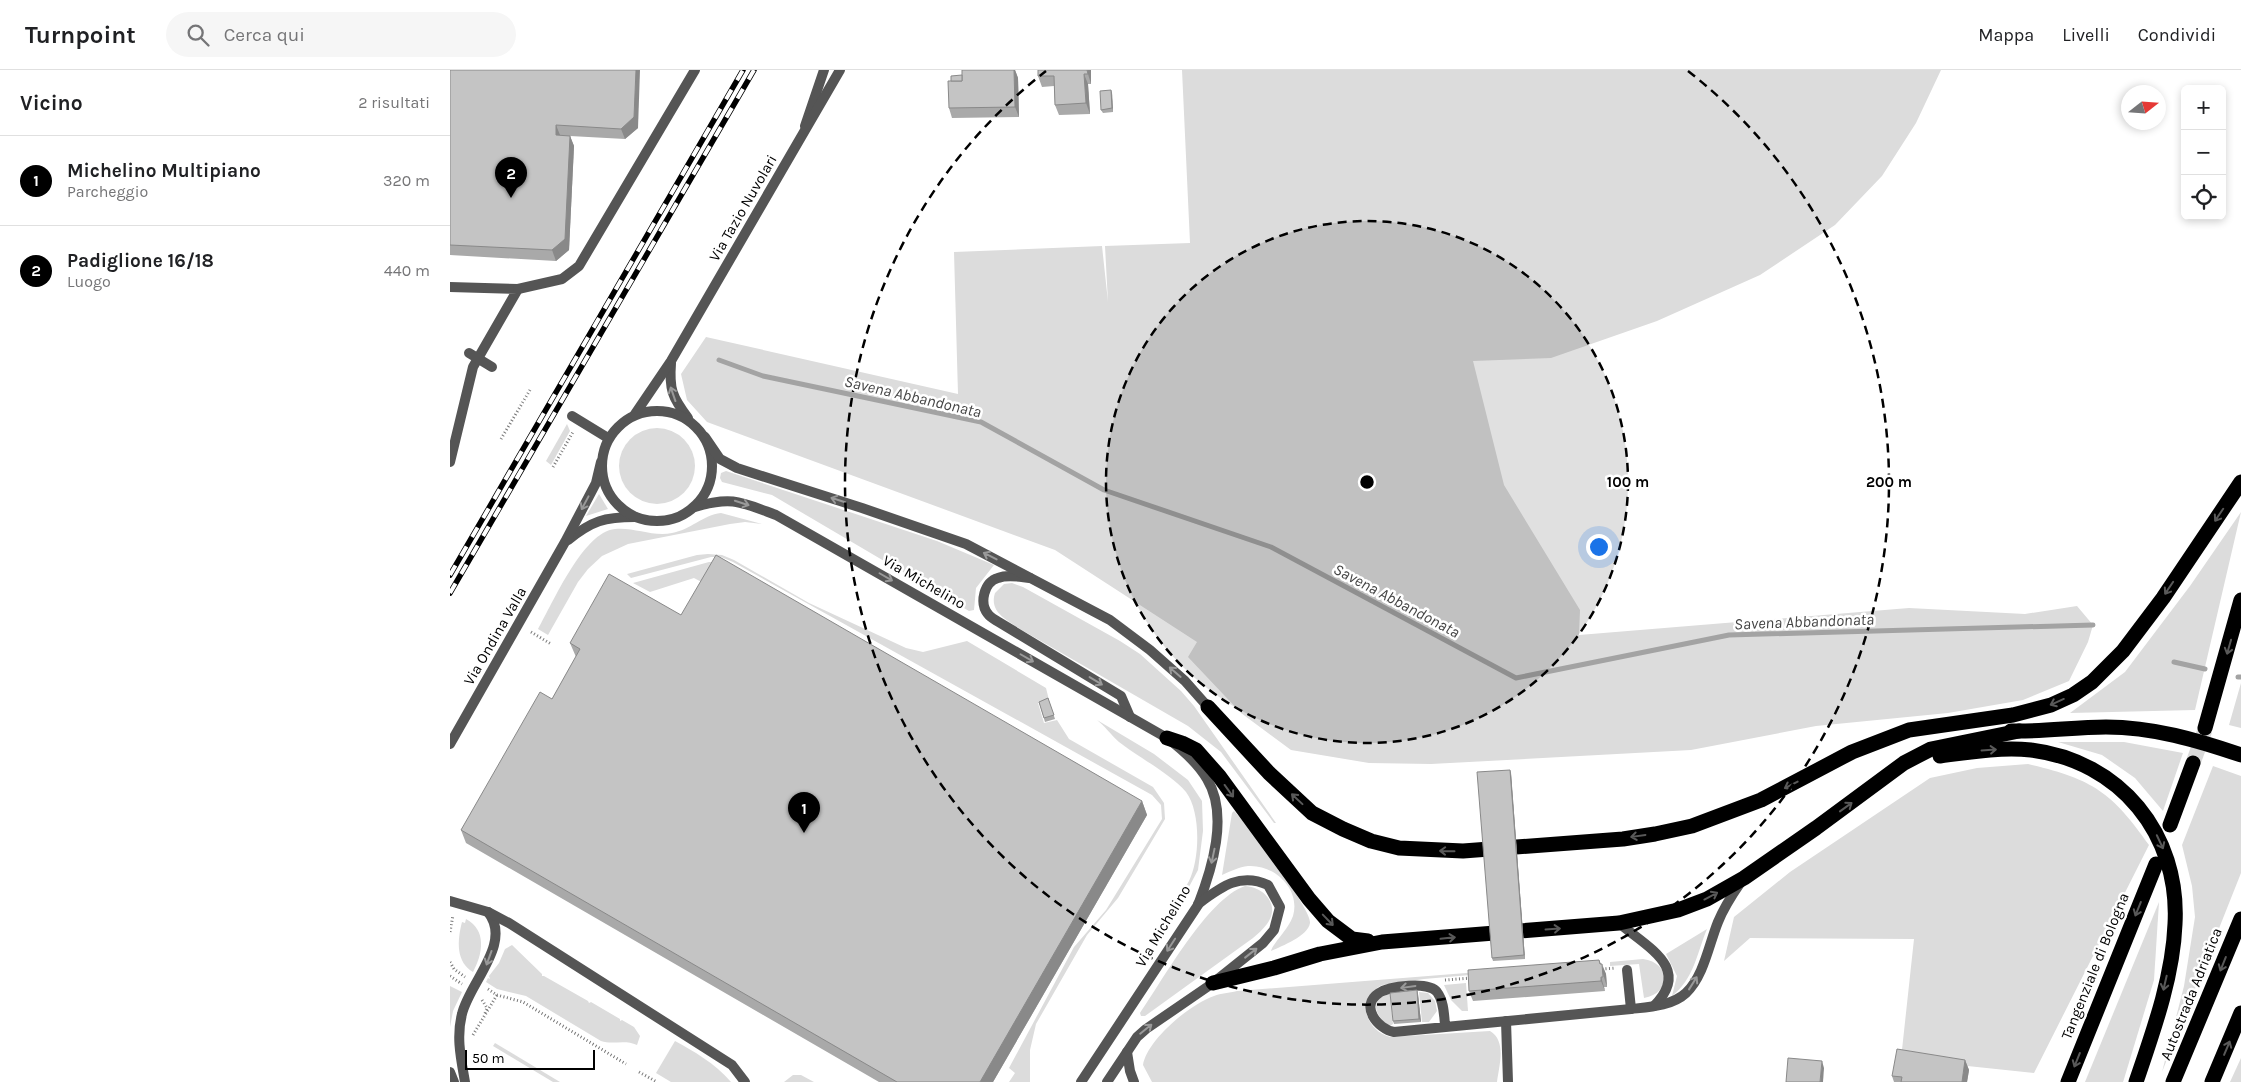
<!DOCTYPE html>
<html lang="it">
<meta charset="utf-8">
<style>
:root{--surface:#fff;--page:#f6f6f6;--text:#202124;--muted:#757577;--line:#e0e0e0;--accent:#000}
body{margin:0;font-family:Karla,sans-serif;background:var(--page);color:var(--text)}
.controls{position:absolute;right:15px;top:15px;display:grid;overflow:hidden;border-radius:8px;box-shadow:0 2px 8px #0003}
.controls button{width:45px;height:45px;display:grid;place-items:center;padding:0;border:0;border-bottom:1px solid var(--line);background:var(--surface);color:var(--text);font:25px sans-serif}
.compass{position:absolute;left:1671px;top:15px;width:45px;height:45px;border-radius:50%;background:var(--surface);box-shadow:0 2px 8px #0003;rotate:73deg}
.scale{position:absolute;left:15px;bottom:12px;width:130px;box-sizing:border-box;padding-left:5px;border:2px solid #000;border-top:0;font-size:14px;line-height:18px;white-space:nowrap;color:#000;-webkit-text-stroke:4px #fff;paint-order:stroke}
.you{position:absolute;left:1148px;top:476px;width:18px;height:18px;margin:-12px;border:4px solid #fff;border-radius:50%;background:#1a73e8;box-shadow:0 0 0 8px #1a73e833}
.badge{display:grid;place-items:center;width:32px;height:32px;border-radius:50%;background:var(--accent);color:#fff;font-size:16px;font-weight:700}
.pin{position:absolute;translate:-50% -41px;filter:drop-shadow(0 1px 2px #0008)}
.pin::after{content:'';position:absolute;top:26px;width:18px;height:15px;background:inherit;clip-path:polygon(0 0,100% 0,50% 100%)}
.list{margin:0;padding:0;list-style:none}
h2{display:flex;justify-content:space-between;align-items:center;height:65px;margin:0;padding:0 20px;font-size:21px}
h2 small{font-size:16px;font-weight:400;color:var(--muted)}
.list li{display:grid;grid-template-columns:32px 1fr auto;gap:15px;align-items:center;box-sizing:border-box;height:90px;padding:0 20px;border-top:1px solid var(--line)}
.list b{display:block;font-size:19px;white-space:nowrap}
.list p{margin:0;font-size:16px;white-space:nowrap;color:var(--muted)}
.list em{font-size:16px;font-style:normal;color:var(--muted)}
.icon{flex:none;width:28px;height:28px;fill:none;stroke:currentColor;stroke-width:2;stroke-linecap:round;stroke-linejoin:round}
.map{position:relative;flex:none;width:1791px;height:1012px;overflow:hidden}
header{display:flex;align-items:center;gap:30px;box-sizing:border-box;height:70px;padding:0 25px;background:var(--surface);border-bottom:1px solid var(--line)}
header strong{font-size:24px}
nav{display:flex;gap:28px;margin-inline-start:auto;font-size:18px}
.search{width:350px;height:45px;background:var(--page);display:flex;align-items:center;gap:12px;box-sizing:border-box;padding:0 18px;border-radius:28px;color:var(--muted);font-size:19px}
main{display:flex}
aside{flex:1;background:var(--surface)}
.map>svg:first-child{display:block}
.green{fill:#dcdcdc}
.lines{fill:none;stroke-linecap:round;stroke-linejoin:round}
.stream{stroke:#a3a3a3;stroke-width:5}
.motorway-tunnel{stroke:#d9d9d9;stroke-width:15;stroke-dasharray:15 8;stroke-linecap:butt}
.path{stroke:#777;stroke-width:3;stroke-dasharray:1 2.5;stroke-linecap:butt}
.service{stroke:#555;stroke-width:10}
.minor{stroke:#555;stroke-width:10}
.tertiary{stroke:#555;stroke-width:10}
.motorway{stroke:#000;stroke-width:15}
.rail-casing{stroke:#000;stroke-width:5.5}
.rail{stroke:#fff;stroke-width:4;stroke-dasharray:11;stroke-linecap:butt}
.wall{fill:#a9a9a9}
.shaded-wall{fill:#898989}
.building{fill:#c4c4c4;stroke:#898989}
.oneway{stroke:#999}
.oneway2{stroke:#595959}
.ring{fill:none;stroke:#000;stroke-width:2.5;stroke-dasharray:9 6}
.labels{text-anchor:middle;stroke-width:5;stroke-linejoin:round;paint-order:stroke}
.street-label{font-size:15px;fill:#000;stroke:#fff}
.water-label{font-size:16px;font-style:italic;fill:#444;stroke:#fff}
.centre{fill:#000;stroke:#fff;stroke-width:2.5}
.ring-label{font-size:15px;text-anchor:middle;font-weight:bold;fill:#000;stroke:#fff;stroke-width:5;stroke-linejoin:round;paint-order:stroke}
</style>
<header>
<strong>Turnpoint</strong>
<div class="search"><svg class="icon" aria-label="search" viewBox="0 0 24 24"><circle cx="10" cy="10" r="6"/><path d="M15 15l6 6"/></svg>Cerca qui</div>
<nav><a>Mappa</a><a>Livelli</a><a>Condividi</a></nav>
</header>
<main>
<aside>
<h2>Vicino<small>2 risultati</small></h2>
<ul class="list">
<li><span class="badge">1</span><div><b>Michelino Multipiano</b><p>Parcheggio</p></div><em>320 m</em></li>
<li><span class="badge">2</span><div><b>Padiglione 16/18</b><p>Luogo</p></div><em>440 m</em></li>
</ul>
</aside>
<div class="map">
<svg width="1791" height="1012" viewBox="0 0 1791 1012">
<rect width="100%" height="100%" fill="#fff"/>
<g class="green">
<path d="M732,0H1491L1466,53L1432,106L1385,155L1310,205L1207,251L1101,288L1023,291L1054,415L1130,540L1129,565L1459,538L1575,544L1627,536L1643,555L1638,572L1619,611L1573,630L1498,643L1366,656L1241,680L981,694L919,693L841,680L791,643L738,587L747,572L605,480L257,352L237,330L231,304L256,267L508,324L504,182L652,176L658,232L655,176L740,173Z"/>
<path d="M117,354L120,361L101,395L96,391Z"/>
<circle cx="207" cy="396" r="38"/>
<path d="M276,401L487,471L544,495L526,518L524,540L519,541L322,425L272,412L270,408L271,403Z"/>
<path d="M149,424L158,439L136,446Z"/>
<path d="M1791,442L1745,640L1620,643L1675,602L1740,516Z"/>
<path d="M271,443L312,454L295,452L280,454L178,474L152,486L138,499L128,512L98,565L88,559C103,533 133,462 165,459C184,457 203,467 222,463C240,460 253,445 271,443Z"/>
<path d="M258,484L272,485L284,490L359,533L456,578L473,582L517,571L596,618L599,630L588,633L594,653L607,650L619,669L703,717L714,733L715,749L668,828L637,865L586,954L580,980V1012H559L565,1003L559,998L624,877L656,840L712,749L711,735L702,725L283,492L271,487H261L181,508L177,504L247,485Z"/>
<path d="M259,492H270L259,516L244,508L200,522L183,513Z"/>
<path d="M562,513L573,517L670,571L690,584L731,621L744,636L826,753H824L771,682L738,656L570,559C556,549 539,542 545,523L554,514Z"/>
<path d="M1791,613V658L1779,655Z"/>
<path d="M647,650L704,684L738,710L752,731L753,761L748,800L724,845L714,849C723,837 732,824 739,811C750,789 751,742 736,722C721,704 688,687 669,672C661,665 655,656 647,650Z"/>
<path d="M1608,672H1674L1733,683L1713,741L1685,708L1652,685Z"/>
<path d="M1578,694C1642,709 1661,721 1699,775L1584,1003L1451,989L1464,869L1300,868L1274,891L1284,847L1340,802L1480,708L1527,698Z"/>
<path d="M1763,696L1791,706V803L1712,1002L1734,916L1745,847L1742,816L1732,775Z"/>
<path d="M784,741C797,754 862,839 860,853C858,866 832,876 821,881C823,873 838,860 843,846C851,819 824,794 798,796C789,797 781,801 772,805L782,743Z"/>
<path d="M795,816C814,817 831,835 817,854C813,859 808,864 803,868L695,946H691L690,943C713,910 757,829 795,816Z"/>
<path d="M1709,832L1704,910L1674,1009L1673,1012H1635Z"/>
<path d="M16,849C37,860 33,884 23,902C6,892 7,871 12,852L15,853Z"/>
<path d="M1257,859C1247,883 1244,909 1222,926L1227,906L1216,884Z"/>
<path d="M62,875L92,904V906H94L138,931L139,933L141,932L170,949V951L172,950L184,957L190,966L187,975C175,969 163,975 151,971L76,926L47,919L36,912L38,908L40,909L39,906L49,893L55,879Z"/>
<path d="M1193,889C1221,893 1222,923 1194,928L1189,894L1160,896V892Z"/>
<path d="M1054,900L1055,902L974,909L932,915C905,928 915,960 940,967L1040,961C1057,971 1049,996 1047,1012H702L693,995C697,970 740,934 764,926C771,923 779,923 787,921Z"/>
<path d="M1016,913L1018,941H1012L1001,930L994,915Z"/>
<path d="M0,916L12,922L3,941L0,957Z"/>
<path d="M969,922L978,923L985,931L987,941L979,952H972Z"/>
<path d="M940,924L943,954L940,956C925,947 918,929 940,924Z"/>
<path d="M225,971C243,981 265,993 281,1012H221L206,1003Z"/>
<path d="M45,973L110,1012H103L43,976Z"/>
<path d="M1791,988V1012H1780Z"/>
<path d="M343,1005H351L364,1012H334Z"/>
</g>
<g class="lines">
<g class="stream">
<path d="M269,290L313,306L531,352L654,420L821,477L1066,608L1279,565L1643,555"/>
<path d="M1724,592L1755,599"/>
<path d="M1788,607H1791"/>
</g>
<path class="motorway-tunnel" d="M1743,693L1755,660"/>
<g class="path">
<path d="M51,369L80,320"/>
<path d="M103,397L123,362"/>
<path d="M81,562L101,574"/>
<path d="M0,862L3,845"/>
<path d="M0,892L4,899L15,907"/>
<path d="M1152,899L1166,898"/>
<path d="M0,906L12,914"/>
<path d="M995,910L1021,908"/>
<path d="M38,919L47,925L73,932L176,994"/>
<path d="M32,930L37,938L35,943"/>
<path d="M23,965L47,925"/>
<path d="M189,1002L207,1012"/>
</g>
<g class="service">
<path d="M355,56L374,0"/>
<path d="M0,217L68,219L23,297L0,392"/>
<path d="M68,219L112,209L129,196L245,0"/>
<path d="M19,283L42,297"/>
<path d="M122,346L158,368"/>
<path d="M580,508C570,507 558,504 548,508C534,512 529,533 538,544C540,547 544,549 547,551L671,626L680,647"/>
<path d="M1169,853C1198,878 1242,898 1204,936"/>
<path d="M1177,900L1181,939"/>
<path d="M1056,951L1058,1012"/>
<path d="M995,955C994,945 994,931 987,922C979,911 939,916 929,923C909,936 928,959 944,962L1181,939C1199,937 1222,936 1236,923C1254,906 1259,874 1268,852C1274,837 1282,825 1291,812"/>
<path d="M0,1002L4,1012"/>
<path d="M15,1012C11,989 6,967 12,944C19,913 63,873 38,842"/>
</g>
<g class="minor">
<path d="M118,470C142,451 154,447 185,447"/>
<path d="M0,674L115,472L146,413L151,392"/>
<path d="M0,831L38,842L59,853L282,995L295,1012"/>
<path d="M677,982L680,1001L684,1012"/>
</g>
<g class="tertiary">
<path d="M221,293C219,319 222,327 238,348"/>
<circle cx="207" cy="396" r="55"/>
<path d="M185,344L221,291L390,0"/>
<path d="M255,367L270,389L287,398L412,438L516,474L660,550L700,580L735,611L758,637"/>
<path d="M245,437C282,426 291,432 326,445L717,668C733,680 747,692 757,709C779,745 762,799 748,835L631,1012"/>
<path d="M657,1012L687,967L696,959L763,913L813,873L824,860L830,837L818,815C790,802 771,817 748,834"/>
</g>
<g class="motorway">
<path d="M758,637L819,703L862,743L893,759L921,771L949,778L1013,781L1173,769L1205,764L1242,756L1311,730L1402,682L1459,660L1563,645L1601,635L1623,625L1642,612L1673,581L1713,528L1791,412"/>
<path d="M1755,658L1791,530"/>
<path d="M1561,661C1593,662 1624,657 1656,657C1703,657 1747,670 1791,685"/>
<path d="M717,668L732,673L746,680L769,706L859,829L878,851L902,869L918,871"/>
<path d="M1490,686C1520,682 1550,677 1581,680C1670,691 1730,764 1725,854C1723,907 1703,962 1686,1012"/>
<path d="M1720,755L1743,693"/>
<path d="M763,913L824,898L870,884L932,872L1169,853L1228,840L1257,829L1294,808L1366,758L1454,693L1481,679L1569,661"/>
<path d="M1618,1012L1706,794"/>
<path d="M1723,1012L1791,849"/>
<path d="M1762,1012L1791,943"/>
</g>
<defs>
<g id="rail">
<path d="M0,505L293,0"/>
<path d="M0,523L304,0"/>
</g>
</defs>
<use href="#rail" class="rail-casing"/>
<use href="#rail" class="rail"/>
</g>
<g class="wall">
<path d="M0,0L188,58L175,69L120,66L124,76L119,180L106,191L0,185Z"/>
<path d="M512,0H565L568,8L569,47L502,48L499,38L501,11L512,5Z"/>
<path d="M641,0V14H638L640,44L609,45L605,35L604,16L592,17L588,6Z"/>
<path d="M661,20L662,23L663,42L653,43L651,40Z"/>
<path d="M231,545L692,731L697,745L543,1012H429L16,773L11,760L102,629L126,587L120,573Z"/>
<path d="M598,628L605,649L595,652L589,632Z"/>
<path d="M1060,700L1061,703L1075,889L1043,891L1042,888Z"/>
<path d="M1149,890L1156,904L1157,917H1154L1155,921L1023,931L1019,921Z"/>
<path d="M967,920L968,924L971,952L944,954L943,951Z"/>
<path d="M1515,990L1519,1000L1517,1012H1444L1442,1006Z"/>
</g>
<g class="shaded-wall">
<path d="M186,0H190L188,58L175,69L171,59Z"/>
<path d="M564,0H565L568,8L569,47L565,37Z"/>
<path d="M637,0H641V14L638,4Z"/>
<path d="M634,4L638,14L640,44L636,33Z"/>
<path d="M661,20L662,23L663,42L662,38Z"/>
<path d="M106,55L110,65H106Z"/>
<path d="M120,66L124,76L119,180L106,191L102,180Z"/>
<path d="M1060,700L1061,703L1075,889L1074,885Z"/>
<path d="M692,731L697,745L543,1012H530Z"/>
<path d="M1149,890L1153,900L1152,894L1156,904L1157,917L1150,894Z"/>
<path d="M1151,907L1154,917L1155,921L1151,911Z"/>
<path d="M967,920L968,924L971,952L969,949Z"/>
<path d="M1515,990L1519,1000L1517,1012H1512Z"/>
<path d="M1372,991L1374,998L1373,1012H1370Z"/>
</g>
<g class="building">
<path d="M0,0H186L184,47L171,59L106,55V65L120,66L115,169L102,180L0,175Z"/>
<path d="M512,0H564L565,37L499,38L498,11H512Z"/>
<path d="M588,0H637L638,4H634L636,33L605,35L604,6H588Z"/>
<path d="M512,5V11H501V6Z"/>
<path d="M661,20L662,38L651,40L650,21Z"/>
<path d="M266,485L692,731L530,1012H447L11,760L90,622L102,629L130,579L120,573L159,504L231,545Z"/>
<path d="M598,628L604,645L594,648L589,632Z"/>
<path d="M1060,700L1074,885L1042,888L1027,702Z"/>
<path d="M1149,890L1150,894H1152L1153,907H1151V911L1019,921L1018,900Z"/>
<path d="M967,920L969,949L943,951L940,923Z"/>
<path d="M1447,979L1515,990L1512,1012H1451L1452,1007L1442,1006Z"/>
<path d="M1338,988L1372,991L1370,1012H1336Z"/>
</g>
<defs><path id="oneway-shaft" d="M-6 0H5M1.5-3L5.5 0L1.5 3" fill="none" stroke-width="1.6" stroke-linecap="round" stroke-linejoin="round" transform="scale(1.25)"/></defs>
<g class="oneway">
<use href="#oneway-shaft" transform="translate(223 324) rotate(-109)"/>
<use href="#oneway-shaft" transform="translate(388 430) rotate(-162)"/>
<use href="#oneway-shaft" transform="translate(135 433) rotate(118)"/>
<use href="#oneway-shaft" transform="translate(292 433) rotate(18)"/>
<use href="#oneway-shaft" transform="translate(540 486) rotate(-153)"/>
<use href="#oneway-shaft" transform="translate(436 507) rotate(30)"/>
<use href="#oneway-shaft" transform="translate(577 588) rotate(30)"/>
<use href="#oneway-shaft" transform="translate(725 602) rotate(-139)"/>
<use href="#oneway-shaft" transform="translate(646 611) rotate(31)"/>
<use href="#oneway-shaft" transform="translate(763 786) rotate(102)"/>
<use href="#oneway-shaft" transform="translate(721 875) rotate(123)"/>
<use href="#oneway-shaft" transform="translate(801 883) rotate(-38)"/>
<use href="#oneway-shaft" transform="translate(39 888) rotate(110)"/>
<use href="#oneway-shaft" transform="translate(1243 913) rotate(-58)"/>
<use href="#oneway-shaft" transform="translate(958 917) rotate(172)"/>
<use href="#oneway-shaft" transform="translate(696 959) rotate(-39)"/>
</g>
<g class="oneway2">
<use href="#oneway-shaft" transform="translate(1769 445) rotate(124)"/>
<use href="#oneway-shaft" transform="translate(1719 518) rotate(124)"/>
<use href="#oneway-shaft" transform="translate(1779 577) rotate(106)"/>
<use href="#oneway-shaft" transform="translate(1607 632) rotate(156)"/>
<use href="#oneway-shaft" transform="translate(1539 680) rotate(-4)"/>
<use href="#oneway-shaft" transform="translate(1341 715) rotate(153)"/>
<use href="#oneway-shaft" transform="translate(779 721) rotate(54)"/>
<use href="#oneway-shaft" transform="translate(847 729) rotate(-137)"/>
<use href="#oneway-shaft" transform="translate(1396 737) rotate(-36)"/>
<use href="#oneway-shaft" transform="translate(1188 766) rotate(172)"/>
<use href="#oneway-shaft" transform="translate(1710 772) rotate(65)"/>
<use href="#oneway-shaft" transform="translate(997 781) rotate(-179)"/>
<use href="#oneway-shaft" transform="translate(1261 826) rotate(-28)"/>
<use href="#oneway-shaft" transform="translate(1688 839) rotate(112)"/>
<use href="#oneway-shaft" transform="translate(878 850) rotate(46)"/>
<use href="#oneway-shaft" transform="translate(1103 859) rotate(-4)"/>
<use href="#oneway-shaft" transform="translate(998 868) rotate(-6)"/>
<use href="#oneway-shaft" transform="translate(1773 894) rotate(112)"/>
<use href="#oneway-shaft" transform="translate(1715 913) rotate(103)"/>
<use href="#oneway-shaft" transform="translate(1777 978) rotate(-67)"/>
<use href="#oneway-shaft" transform="translate(1627 990) rotate(112)"/>
</g>
<circle cx="917" cy="412" r="261" fill="#000" fill-opacity=".12"/>
<g class="ring">
<circle cx="917" cy="412" r="261"/>
<path d="M1238 1A522 522 0 1 1 596 1"/>
</g>
<g class="labels">
<g class="street-label">
<text transform="translate(293 138) rotate(-60)" y="5">Via Tazio Nuvolari</text>
<text transform="translate(474 512) rotate(30)" y="5">Via Michelino</text>
<text transform="translate(45 566) rotate(-60)" y="5">Via Ondina Valla</text>
<text transform="translate(713 856) rotate(-59)" y="5">Via Michelino</text>
<text transform="translate(1645 896) rotate(-68)" y="5">Tangenziale di Bologna</text>
<text transform="translate(1741 924) rotate(-68)" y="5">Autostrada Adriatica</text>
</g>
<g class="water-label">
<text transform="translate(463 326) rotate(13)" y="6">Savena Abbandonata</text>
<text transform="translate(947 530) rotate(28)" y="6">Savena Abbandonata</text>
<text transform="translate(1354 551) rotate(-2)" y="6">Savena Abbandonata</text>
</g>
</g>
<circle cx="917" cy="412" r="8" class="centre"/>
<g class="ring-label">
<text x="1178" y="417">100 m</text>
<text x="1439" y="417">200 m</text>
</g>
</svg>
<div class="controls">
<button>+</button>
<button>−</button>
<button><svg class="icon" aria-label="locate" viewBox="0 0 24 24"><circle cx="12" cy="12" r="6"/><path d="M12 2v4M12 18v4M2 12h4M18 12h4"/></svg></button>
</div>
<svg class="compass" viewBox="-18 -18 36 36"><path d="M0-13l5 13h-10z" fill="#e53935"/><path d="M0 13l5-13h-10z" fill="#757577"/></svg>
<div class="scale">50 m</div>
<div class="you"></div>
<div class="pin badge" style="left:354px;top:763px">1</div>
<div class="pin badge" style="left:61px;top:128px">2</div>
</div>
</main>
